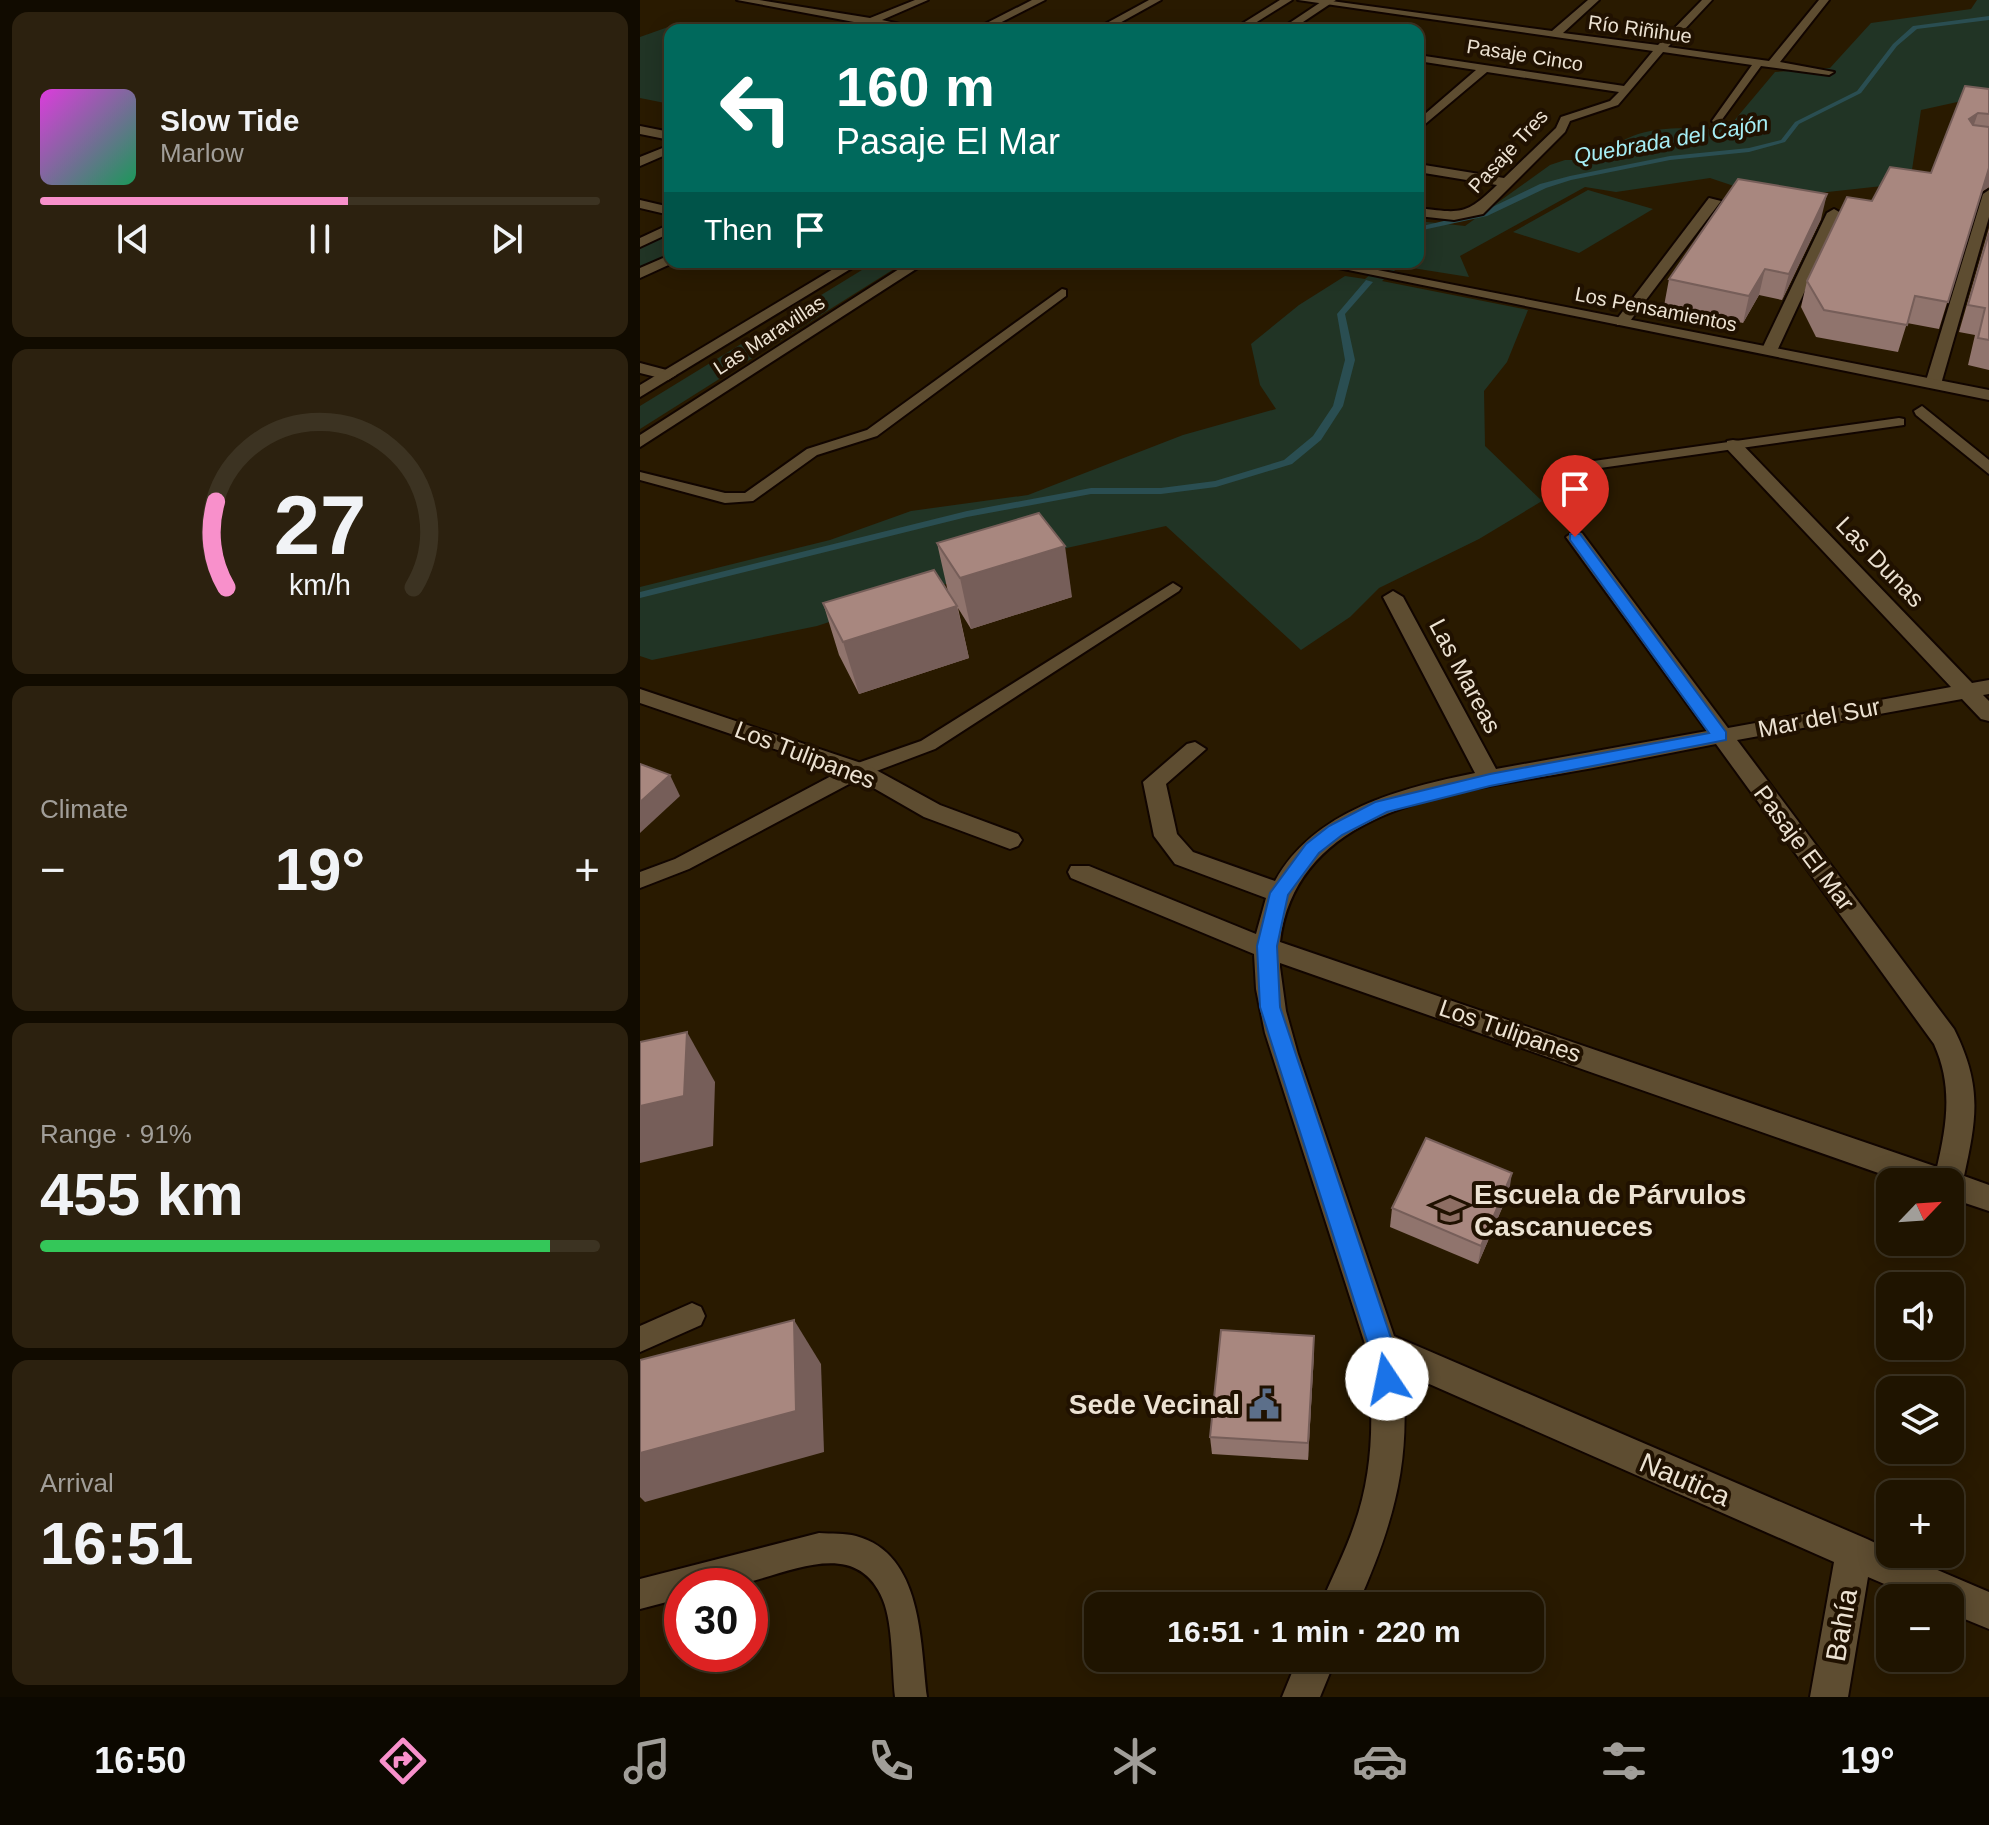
<!DOCTYPE html>
<meta charset="utf-8">
<style>
:root{--surface:#1f1400;--page:#2c210f;--text:#f1f3f6;--muted:#a19e99;--line:#3c3322;--accent:#f890cb}
body{margin:0;font-family:Helvetica,sans-serif;background:var(--page);color:var(--text);height:100vh;display:flex;flex-direction:column;font-size:30px;white-space:nowrap}
*{box-sizing:border-box;margin:0}
p{font-size:26px;color:var(--muted)}
.icon{flex:none;width:44px;height:44px;fill:none;stroke:currentColor;stroke-width:2;stroke-linecap:round;stroke-linejoin:round}
.map{position:relative;flex:1;overflow:hidden}
.drawer{display:flex;flex-direction:column;gap:12px;padding:12px;background:#110b00;width:640px}
.drawer>*{flex:none}
.banner{position:absolute;left:24px;top:24px;width:760px;height:244px;border-radius:16px;box-shadow:0 4px 20px #0003,0 0 0 2px var(--line);background:#00695c;color:#fff;overflow:hidden}
.needle{width:52px;rotate:65deg}
.fabs{position:absolute;left:1236px;top:1168px;display:grid;gap:16px}
.fabs a{display:grid;place-items:center;width:88px;height:88px;border-radius:16px;background:var(--surface);box-shadow:0 4px 20px #0003,0 0 0 2px var(--line);font-size:40px}
.speed{position:absolute;left:24px;top:1568px;display:flex;gap:16px;font-size:40px;font-weight:700;text-align:center}
.speed>*{display:grid;place-content:center;width:104px;height:104px;border-radius:50%;background:var(--surface);box-shadow:0 4px 20px #0003,0 0 0 2px var(--line);line-height:1}
.speed .limit{border:12px solid #d22;background:#fff;color:#111}
.pin{position:absolute;display:grid;place-items:center;width:68px;height:68px;color:#fff;margin:-82px -34px;border-radius:50% 50% 50% 0;rotate:-45deg;box-shadow:0 0 8px #0007}
.pin .icon{rotate:45deg}
.me{position:absolute;width:88px;margin:-44px;rotate:349deg;stroke-linejoin:round;filter:drop-shadow(0 0 6px #0008)}
.turn{display:flex;align-items:center;gap:28px;height:168px;padding:0 40px;font-size:36px}
.turn .icon{width:104px;height:104px;stroke-width:2.5}
.turn b{display:block;font-size:56px;line-height:68px}
.then{display:flex;align-items:center;height:76px;padding:0 40px;background:#0003;gap:16px;font-size:30px}
.big{font-size:60px;font-weight:600;line-height:1.1}
.drawer .tile{flex:1;display:flex;flex-direction:column;justify-content:center;gap:12px;min-width:0;padding:0 28px;border-radius:16px;background:var(--page)}
.drawer .dial{align-items:center;gap:0}
.dial svg{height:208px;overflow:visible;fill:none;stroke:var(--line);stroke-width:7;stroke-linecap:round;text-anchor:middle}
.dial text{fill:var(--text);stroke:none}
.song{display:flex;align-items:center;gap:24px}
.cover{width:96px;height:96px;border-radius:12px;background:linear-gradient(135deg,hsl(300 70% 55%),hsl(150 70% 35%))}
.played{height:8px;border-radius:4px;background:linear-gradient(90deg,var(--accent) 55%,var(--line) 55%)}
.keys{display:flex;justify-content:space-around;direction:ltr}
.heat{display:flex;justify-content:space-between;align-items:center;font-size:44px;direction:ltr}
.charge{height:12px;border-radius:6px;background:linear-gradient(90deg,#34c759 91%,var(--line) 0)}
.trip{position:absolute;left:444px;top:1592px;width:460px;height:80px;border-radius:16px;background:var(--surface);box-shadow:0 4px 20px #0003,0 0 0 2px var(--line);font-weight:600;line-height:80px;text-align:center}
.tab-bar{display:flex;height:128px;justify-content:space-around;align-items:center;background:#0c0800;color:var(--muted)}
.tab-bar .icon{width:56px;height:56px}
.tab-bar .current{color:var(--accent)}
.tab-bar b{font-size:36px;color:var(--text)}
main{display:flex;flex:1;min-height:0}
.map>svg:first-child{display:block}
.green{fill:#213425}
.lines{fill:none;stroke-linecap:round;stroke-linejoin:round}
.stream{fill:#2a4e52;fill-rule:evenodd}
.service-casing{stroke:#110500;stroke-width:4}
.minor-casing{stroke:#110500;stroke-width:4}
.tertiary-casing{stroke:#110500;stroke-width:4}
.service{fill:#5e4d31;fill-rule:evenodd}
.minor{fill:#5e4d31;fill-rule:evenodd}
.tertiary{fill:#5e4d31;fill-rule:evenodd}
.wall{fill:#90746d}
.shaded-wall{fill:#765e59}
.building{fill:#a8877f;stroke:#765e59;stroke-width:2}
.route{fill:#1a73e8;stroke:#114b97;stroke-width:2}
.labels{text-anchor:middle;stroke-width:8;stroke-linejoin:round;paint-order:stroke}
.far-street-label{font-size:20px;fill:#ece2d2;stroke:#201100}
.far-water-label{font-size:22px;font-style:italic;fill:#a6eef5;stroke:#201100}
.street-label{font-size:24px;fill:#ece2d2;stroke:#201100}
.near-poi-label{font-size:28px;font-weight:bold;fill:#ece2d2;stroke:#201100;text-anchor:start}
.near-street-label{font-size:28px;fill:#ece2d2;stroke:#201100}
</style>
<main>
<section class="drawer">
<div class="tile">
<div class="song"><i class="cover"></i><div><b>Slow Tide</b><p>Marlow</p></div></div>
<div class="played"></div>
<div class="keys"><svg class="icon" aria-label="previous" viewBox="0 0 24 24"><path d="M18 5L8 12l10 7zM5 5v14"/></svg><svg class="icon" aria-label="pause" viewBox="0 0 24 24"><path d="M8 5v14M16 5v14"/></svg><svg class="icon" aria-label="next" viewBox="0 0 24 24"><path d="M6 5l10 7-10 7zM19 5v14"/></svg></div>
</div>
<div class="tile dial"><svg viewBox="0 0 100 80">
<path d="M14 69A42 42 0 1 1 86 69"/>
<path d="M14 69A42 42 0 0 1 10 36" stroke="#f890cb"/>
<text x="50" y="56" font-size="32" font-weight="700">27</text>
<text x="50" y="72" font-size="11">km/h</text>
</svg></div>
<div class="tile"><p>Climate</p>
<div class="heat"><a>−</a><b class="big">19°</b><a>+</a></div>
</div>
<div class="tile"><p>Range · 91%</p><b class="big">455 km</b><div class="charge"></div></div>
<div class="tile"><p>Arrival</p><b class="big">16:51</b></div>
</section>
<div class="map">
<svg width="1349" height="1697" viewBox="0 0 1349 1697">
<rect width="100%" height="100%" fill="#291a00"/>
<!-- green -->
<g class="green">
<path d="M1337,0H1349V95L1281,110L1270,183L1160,195L1106,190L1070,178L976,192L945,187L820,256L829,277L760,266L742,281L888,310L867,362L844,391L845,446L902,501L839,539L739,588L710,617L661,650L526,526L395,555L177,626L12,660L0,656V587L190,540L271,511L388,495L543,435L636,409L620,385L611,344L659,305L705,276L725,279L744,263L739,262H778V221L825,226L910,165L925,160H956C999,119 1041,129 1097,130L1093,122L1135,72L1190,68L1231,23L1331,9Z"/>
<path d="M31,26L54,30H30V104L0,98V37Z"/>
<path d="M948,190L1013,209L939,253L873,232Z"/>
<path d="M30,230V256L0,272V245Z"/>
<path d="M235,262H265L0,429V406Z"/>
</g>
<g class="lines">
<!-- stream -->
<g class="stream">
<path d="M1349,16V20L1277,29L1257,46L1221,93L1159,124L1145,142L1109,152L1030,160L931,180L906,188L847,216L778,231V227L842,212L900,184L930,176L1030,156L1109,148L1141,140L1155,122L1217,91L1253,44L1273,26Z"/>
<path d="M726,280L733,282L705,314L715,360L703,406L681,440L652,464L576,487L521,494H451L327,517L0,598V592L327,511L451,488H521L575,481L644,460L673,436L693,406L705,360L697,314Z"/>
</g>
<!-- service casing -->
<g class="service-casing">
<g id="service">
<path d="M422,289L426,290V296L237,436L177,455L113,501L85,503L0,480V472L85,493H105L167,449L227,430Z"/>
<path d="M1259,418L1264,419V425L918,474L911,470L918,466Z"/>
<path d="M533,583L541,588L539,591L295,749L226,775L49,869L0,888V872L35,859L212,765L281,741Z"/>
<path d="M52,1303L61,1307L65,1316L61,1325L0,1352V1326Z"/>
<path d="M179,1533C191,1534 205,1533 216,1536C283,1554 280,1642 287,1697H255C252,1669 253,1624 243,1600C215,1532 142,1578 91,1586C75,1588 58,1586 42,1586V1598L0,1609V1579Z"/>
</g>
</g>
<!-- minor casing -->
<g class="minor-casing">
<g id="minor">
<path d="M97,0H119L230,18L275,0H288L242,20L287,30L230,25Z"/>
<path d="M392,0H405L346,30H333Z"/>
<path d="M509,0H521L467,30H454Z"/>
<path d="M658,0H684L912,31L948,0H959L923,33L1018,45L1062,0H1072L1028,47L1129,61L1179,0H1189L1140,62L1194,72L1189,75L1121,66L1078,125L1072,121L1112,65L1023,52L978,105L930,121L925,132L843,214L814,220L778,216V208C821,213 825,216 857,185L778,172V164L864,178L916,128L921,117L970,101L979,92L847,72L778,130V120L836,70L778,61V55L984,86L1013,51Z"/>
<path d="M0,126L30,132V140L0,134Z"/>
<path d="M30,145V153L0,166V157Z"/>
<path d="M1349,190V217L1301,384L1287,387L1285,384L1343,194Z"/>
<path d="M1069,198L1081,201L987,325H977V319Z"/>
<path d="M0,200L30,207V215L0,208Z"/>
<path d="M1194,209L1201,213L1137,351L1123,354L1121,351L1187,213Z"/>
<path d="M30,224V233L0,247V238Z"/>
<path d="M30,255V262H35L0,278V268Z"/>
<path d="M0,363L34,372L36,375L28,380L0,373Z"/>
<path d="M1282,406L1349,460V474L1276,415L1274,411Z"/>
<path d="M1093,440L1099,441L1332,683L1349,680V694L1343,695L1349,701V721L1341,719L1322,699L1097,740L1314,1029C1342,1085 1337,1117 1324,1176L1349,1185V1211L1310,1198V1182H1264L640,963V967L646,1011L658,1054L754,1336L1227,1539L1250,1550V1554H1260L1349,1592V1629L1310,1613V1598H1277L1228,1577L1208,1697H1170L1194,1562L762,1372C772,1462 753,1525 717,1606H680C691,1579 705,1553 714,1526C735,1468 734,1407 726,1347L625,1033L616,989L614,954L431,878L428,872L431,866H449L616,934L626,898L535,864L514,836L503,782L547,744L555,742L566,749L526,784L537,834L553,852L635,881C674,810 761,788 835,773L743,597L753,591L763,597L856,769L1067,731L926,537L935,531L942,533L1088,728L1311,687L1087,449V441ZM1076,744L1294,1044C1313,1086 1307,1124 1297,1167L640,942C656,808 813,792 919,774C972,765 1024,754 1076,744Z"/>
<path d="M0,689L227,765L300,805L378,834L382,840L378,846L370,849L284,817L211,775L0,703Z"/>
<path d="M658,1658H696L680,1697H642Z"/>
</g>
</g>
<!-- tertiary casing -->
<g class="tertiary-casing">
<g id="tertiary">
<path d="M640,0H652L604,30H592Z"/>
<path d="M684,0H696L651,30H639Z"/>
<path d="M205,262H222L0,397V385Z"/>
<path d="M270,262H287L0,447V435Z"/>
<path d="M669,262H697L1349,390V400Z"/>
</g>
</g>
<!-- service -->
<use href="#service" class="service"/>
<!-- minor -->
<use href="#minor" class="minor"/>
<!-- tertiary -->
<use href="#tertiary" class="tertiary"/>
</g>
<!-- wall -->
<g class="wall">
<path d="M1349,89V187L1341,192L1299,329L1267,323L1258,352L1176,337L1161,307L1167,281L1232,201L1291,173Z"/>
<path d="M1181,219L1142,300L1119,295L1103,323L1024,306L1029,279Z"/>
<path d="M1349,228V370L1328,365L1335,335L1319,332Z"/>
<path d="M297,543L432,597L331,629L318,608L329,658L219,694L199,655L183,603L308,592Z"/>
<path d="M869,1192L838,1264L750,1227L752,1208Z"/>
<path d="M674,1353L668,1460L572,1454L570,1437Z"/>
</g>
<!-- shaded-wall -->
<g class="shaded-wall">
<path d="M1338,113L1330,136L1329,119Z"/>
<path d="M1349,168V187L1340,193Z"/>
<path d="M1187,194L1181,219L1142,300L1149,274Z"/>
<path d="M1125,269L1119,295L1103,323L1109,296Z"/>
<path d="M425,546L432,597L331,629L320,578Z"/>
<path d="M317,606L329,658L219,694L203,642Z"/>
<path d="M30,775L40,796L0,833V802Z"/>
<path d="M47,1032L75,1082L73,1146L0,1163V1106Z"/>
<path d="M872,1173L869,1192L838,1264L841,1246Z"/>
<path d="M154,1320L181,1364L184,1452L5,1502L0,1497V1453Z"/>
<path d="M674,1336V1353L668,1460V1443Z"/>
</g>
<!-- building -->
<g class="building">
<path d="M1325,86L1349,89V114L1338,113L1329,119L1333,125L1349,127V168L1308,302L1275,296L1267,325L1184,310L1167,281L1207,197L1232,201L1250,167L1291,173Z"/>
<path d="M1098,179L1187,194L1149,274L1125,269L1109,296L1029,279Z"/>
<path d="M1349,233V340L1338,338L1345,308L1328,305Z"/>
<path d="M399,513L425,546L320,578L297,543Z"/>
<path d="M294,570L317,606L203,642L183,603Z"/>
<path d="M0,764L30,775L0,802Z"/>
<path d="M47,1032L44,1096L0,1106V1042Z"/>
<path d="M786,1138L872,1173L841,1246L752,1208Z"/>
<path d="M154,1320L156,1411L0,1453V1360Z"/>
<path d="M581,1330L674,1336L668,1443L570,1437Z"/>
</g>
<!-- route -->
<path class="route" d="M930,534H940L1086,732V740L850,786L747,812L702,835L679,853L648,895L637,946L640,1007L754,1347L760,1379L756,1388L747,1392L738,1388L729,1347L620,1007L617,946L630,893L666,844L689,826L735,802L850,774L1069,733L930,540Z"/>
<!-- icons -->
<defs>
<g id="school-bare" transform="scale(2.4)"><path d="M0-5L7-2L0 1L-7-2ZM-4 1L0 2.5L4 1V4Q0 6-4 4Z" fill="#8d6e63" stroke="#201100" stroke-width="2.5" paint-order="stroke"/></g>
<g id="civic-bare" transform="scale(2.4)"><path d="M-.6-6.5H3V-4.5H.6V-3L4-1V1h2V6H-6V1h2V-1L-.6-3ZM-1.2 2.5V6h2.4V2.5Z" fill="#5c6f8a" stroke="#201100" stroke-width="2.5" paint-order="stroke"/></g>
</defs>
<g fill-rule="evenodd">
<use href="#school-bare" x="810" y="1210"/>
<use href="#civic-bare" x="624" y="1404"/>
</g>
<g class="labels">
<!-- far-street labels -->
<g class="far-street-label">
<text transform="translate(1000 29) rotate(8)" y="7">Río Riñihue</text>
<text transform="translate(885 55) rotate(9)" y="7">Pasaje Cinco</text>
<text transform="translate(868 151) rotate(-47)" y="7">Pasaje Tres</text>
<text transform="translate(1016 309) rotate(11)" y="7">Los Pensamientos</text>
<text transform="translate(129 335) rotate(-33)" y="7">Las Maravillas</text>
</g>
<!-- far-water labels -->
<g class="far-water-label">
<text transform="translate(1031 139) rotate(-10)" y="8">Quebrada del Cajón</text>
</g>
<!-- street labels -->
<g class="street-label">
<text transform="translate(1240 562) rotate(46)" y="8">Las Dunas</text>
<text transform="translate(825 676) rotate(62)" y="8">Las Mareas</text>
<text transform="translate(1179 718) rotate(-11)" y="8">Mar del Sur</text>
<text transform="translate(165 755) rotate(21)" y="8">Los Tulipanes</text>
<text transform="translate(1164 848) rotate(53)" y="8">Pasaje El Mar</text>
<text transform="translate(870 1031) rotate(19)" y="8">Los Tulipanes</text>
</g>
<!-- near-poi labels -->
<g class="near-poi-label">
<text x="834" y="1204">Escuela de Párvulos<tspan x="834" dy="32">Cascanueces</tspan></text>
<text x="600" y="1414" text-anchor="end">Sede Vecinal</text>
</g>
<!-- near-street labels -->
<g class="near-street-label">
<text transform="translate(1045 1479) rotate(23)" y="10">Nautica</text>
<text transform="translate(1201 1625) rotate(-80)" y="10">Bahía</text>
</g>
</g>
</svg>
<div class="fabs">
<a><svg class="needle" viewBox="-14 -14 28 28"><path d="M0-13l5 13h-10z" fill="#e53935"/><path d="M0 13l5-13h-10z" fill="#a19e99"/></svg></a>
<a><svg class="icon" aria-label="sound" viewBox="0 0 24 24"><path d="M4 9h4l5-4v14l-5-4H4zM17 9q2 3 0 6"/></svg></a>
<a><svg class="icon" aria-label="layers" viewBox="0 0 24 24"><path d="M12 4l9 5-9 5-9-5zM3 14l9 5 9-5"/></svg></a>
<a>+</a>
<a>−</a>
</div>
<div class="speed"><div class="limit">30</div></div>
<div class="pin" style="left:935px;top:537px;background:#d93025"><svg class="icon" aria-label="arrive" viewBox="0 0 24 24"><path d="M6 21V4h12l-3 4 3 4H6"/></svg></div>
<svg class="me" style="left:747px;top:1379px" viewBox="-20 -20 40 40"><circle r="19" fill="#fff"/><path d="M0-13L10 11 0 6-10 11z" fill="#1a73e8"/></svg>
<div class="trip">16:51 · 1 min · 220 m</div>
<div class="banner">
<div class="turn"><svg class="icon" aria-label="left" viewBox="0 0 24 24"><path d="M17 20v-9H6M10 6l-5 5 5 5"/></svg><div><b>160 m</b>Pasaje El Mar</div></div>
<div class="then">Then<svg class="icon" aria-label="arrive" viewBox="0 0 24 24"><path d="M6 21V4h12l-3 4 3 4H6"/></svg></div>
</div>
</div>
</main>
<nav class="tab-bar">
<b>16:50</b>
<svg class="icon current" aria-label="directions" viewBox="0 0 24 24"><path d="M12 3l9 9-9 9-9-9zM9 14v-3h6M13 9l2 2-2 2"/></svg>
<svg class="icon" aria-label="music" viewBox="0 0 24 24"><path d="M9 18V5l10-2v13"/><circle cx="6" cy="18" r="3"/><circle cx="16" cy="16" r="3"/></svg>
<svg class="icon" aria-label="phone" viewBox="0 0 24 24"><path d="M5 4h4l2 5-3 2q2 4 5 5l2-3 5 2v4C11 20 4 13 5 4z"/></svg>
<svg class="icon" aria-label="climate" viewBox="0 0 24 24"><path d="M12 3v18M4 7l16 10M4 17L20 7"/></svg>
<svg class="icon" aria-label="car" viewBox="0 0 24 24"><path d="M5 17H2v-5l4-1 3-4h7l3 4 3 1v5h-3M9 17h6M6 11h13"/><circle cx="7" cy="17" r="2"/><circle cx="17" cy="17" r="2"/></svg>
<svg class="icon" aria-label="filters" viewBox="0 0 24 24"><path d="M4 7h16M4 17h16"/><circle cx="9" cy="7" r="2"/><circle cx="15" cy="17" r="2"/></svg>
<b>19°</b>
</nav>
